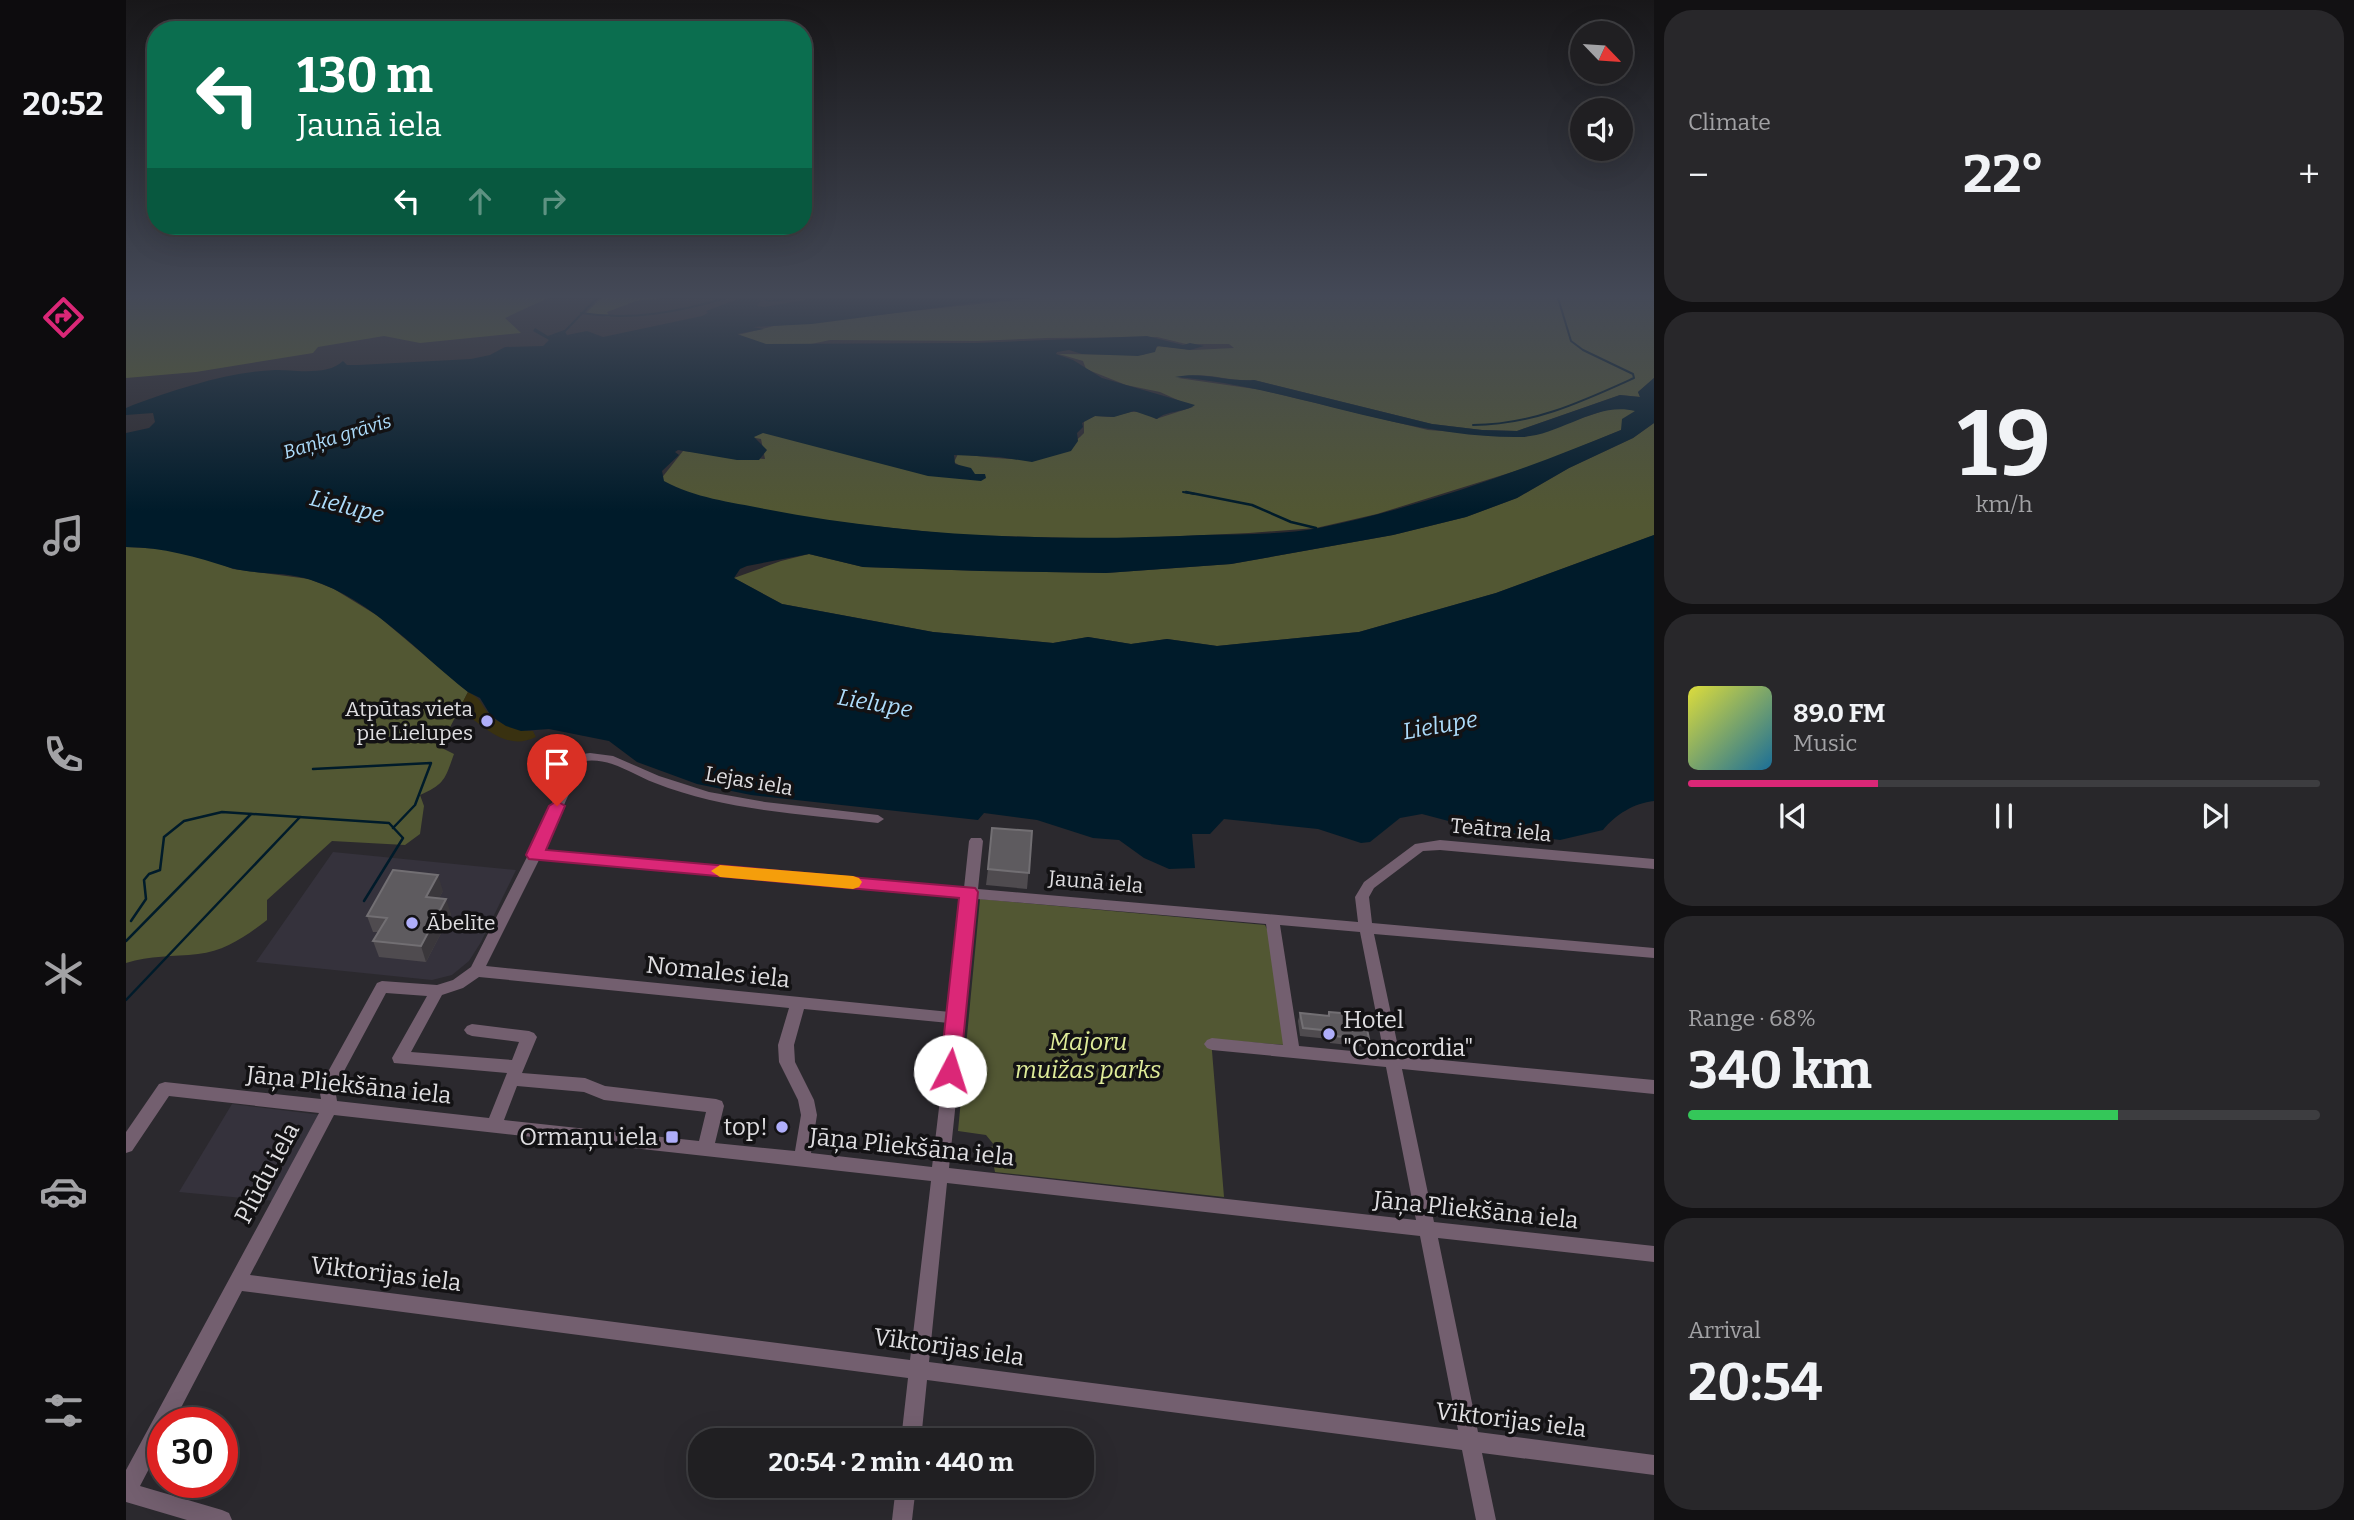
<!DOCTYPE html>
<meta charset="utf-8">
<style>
:root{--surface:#201f22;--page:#28272a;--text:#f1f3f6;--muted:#a2a2a5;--line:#3d3d40;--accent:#db2777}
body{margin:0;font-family:Bitter,serif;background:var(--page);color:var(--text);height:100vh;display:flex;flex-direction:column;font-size:26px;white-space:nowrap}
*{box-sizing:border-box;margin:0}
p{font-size:23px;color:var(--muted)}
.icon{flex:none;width:38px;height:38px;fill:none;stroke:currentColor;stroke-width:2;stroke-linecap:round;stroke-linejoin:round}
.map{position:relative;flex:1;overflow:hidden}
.side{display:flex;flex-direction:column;gap:10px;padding:10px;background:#121113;width:700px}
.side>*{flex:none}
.guide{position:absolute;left:21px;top:21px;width:665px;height:214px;border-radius:28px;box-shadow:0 7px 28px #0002,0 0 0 2px var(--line);background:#0b6e4f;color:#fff;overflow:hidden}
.needle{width:46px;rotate:115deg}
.fabs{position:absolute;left:1444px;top:21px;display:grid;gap:14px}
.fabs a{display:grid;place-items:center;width:63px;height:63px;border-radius:50%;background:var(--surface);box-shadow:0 7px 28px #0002,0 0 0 2px var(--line);font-size:35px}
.speed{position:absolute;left:21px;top:1407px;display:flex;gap:14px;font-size:35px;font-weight:700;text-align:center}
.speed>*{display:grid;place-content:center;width:91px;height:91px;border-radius:50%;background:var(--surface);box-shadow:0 7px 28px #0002,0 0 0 2px var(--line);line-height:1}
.speed .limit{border:10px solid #d22;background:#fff;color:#111}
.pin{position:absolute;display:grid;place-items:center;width:60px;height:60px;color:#fff;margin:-72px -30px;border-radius:50% 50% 50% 0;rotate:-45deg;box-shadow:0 0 7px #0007}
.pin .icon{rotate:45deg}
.me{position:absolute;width:77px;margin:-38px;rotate:5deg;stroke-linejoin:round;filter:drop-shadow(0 0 5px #0008)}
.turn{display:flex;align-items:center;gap:24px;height:147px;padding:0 35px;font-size:32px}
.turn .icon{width:91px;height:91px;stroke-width:2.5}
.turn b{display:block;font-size:49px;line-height:60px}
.lanes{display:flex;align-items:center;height:66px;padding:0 35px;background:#0003;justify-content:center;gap:35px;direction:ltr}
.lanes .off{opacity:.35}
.big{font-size:52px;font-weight:700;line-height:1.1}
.side .card{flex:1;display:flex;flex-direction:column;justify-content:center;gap:10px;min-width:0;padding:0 24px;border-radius:28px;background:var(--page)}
.side .dial{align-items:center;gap:0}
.dial b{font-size:91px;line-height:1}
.song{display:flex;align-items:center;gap:21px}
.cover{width:84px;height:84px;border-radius:10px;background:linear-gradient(135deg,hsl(60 70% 55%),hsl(200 70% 35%))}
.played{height:7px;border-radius:4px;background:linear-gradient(90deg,var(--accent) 30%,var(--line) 30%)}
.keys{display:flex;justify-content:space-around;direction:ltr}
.heat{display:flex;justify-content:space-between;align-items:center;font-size:38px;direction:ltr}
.charge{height:10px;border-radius:5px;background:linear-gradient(90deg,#34c759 68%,var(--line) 0)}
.trip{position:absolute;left:562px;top:1428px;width:406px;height:70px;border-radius:28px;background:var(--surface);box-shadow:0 7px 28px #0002,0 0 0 2px var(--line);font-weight:700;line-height:70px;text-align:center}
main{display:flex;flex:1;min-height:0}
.dock{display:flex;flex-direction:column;width:126px;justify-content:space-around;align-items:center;background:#0d0c0e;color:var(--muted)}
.dock .icon{width:49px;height:49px}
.dock .on{color:var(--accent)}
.dock b{font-size:32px;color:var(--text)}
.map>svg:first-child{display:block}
.built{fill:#35323c}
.green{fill:#525733}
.forest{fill:#575e28}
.sand{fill:#393110}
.water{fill:#001b2a}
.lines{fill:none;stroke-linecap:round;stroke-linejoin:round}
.stream-far1{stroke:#001b2a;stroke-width:2}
.stream{stroke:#001b2a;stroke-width:2.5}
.minor{fill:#735f6f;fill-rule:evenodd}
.wall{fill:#4f4b4f}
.shaded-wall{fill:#3a373b}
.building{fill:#5e5b5f;stroke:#726f73;stroke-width:2}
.route{fill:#db2777;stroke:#8e194d;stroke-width:2}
.slow{fill:#f59e0b}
.poi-dot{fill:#afaefa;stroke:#131214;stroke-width:2.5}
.labels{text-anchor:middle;stroke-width:7;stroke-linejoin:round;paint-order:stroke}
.far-water-label{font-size:19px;font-style:italic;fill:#addcfb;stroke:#131214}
.poi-label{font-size:21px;fill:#dfdee1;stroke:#131214;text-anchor:end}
.street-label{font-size:21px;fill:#dfdee1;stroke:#131214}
.water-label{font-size:23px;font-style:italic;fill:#addcfb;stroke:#131214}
.near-street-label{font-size:24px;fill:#dfdee1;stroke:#131214}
.near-poi-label{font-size:24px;fill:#dfdee1;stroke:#131214;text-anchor:end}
.near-park-label{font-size:24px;font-style:italic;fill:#dfec99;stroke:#131214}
</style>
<main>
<nav class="dock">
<b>20:52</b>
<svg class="icon on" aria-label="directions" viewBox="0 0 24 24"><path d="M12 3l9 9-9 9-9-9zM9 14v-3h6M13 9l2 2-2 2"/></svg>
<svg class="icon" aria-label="music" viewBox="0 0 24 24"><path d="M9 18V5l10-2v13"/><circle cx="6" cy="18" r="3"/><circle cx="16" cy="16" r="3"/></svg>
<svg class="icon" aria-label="phone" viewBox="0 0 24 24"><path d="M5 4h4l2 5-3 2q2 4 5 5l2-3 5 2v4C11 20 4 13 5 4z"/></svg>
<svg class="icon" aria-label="climate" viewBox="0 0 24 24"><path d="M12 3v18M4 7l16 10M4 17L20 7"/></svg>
<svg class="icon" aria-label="car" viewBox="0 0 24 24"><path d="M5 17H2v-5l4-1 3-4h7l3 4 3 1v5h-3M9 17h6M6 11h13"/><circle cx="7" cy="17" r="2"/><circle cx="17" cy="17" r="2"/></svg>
<svg class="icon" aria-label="filters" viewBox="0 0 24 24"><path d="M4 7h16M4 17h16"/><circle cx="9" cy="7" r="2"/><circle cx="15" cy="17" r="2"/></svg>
</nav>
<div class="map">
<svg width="1528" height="1520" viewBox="0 0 1528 1520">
<rect width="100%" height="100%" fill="#2b292e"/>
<!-- built -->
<g class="built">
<path d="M207,852L390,870L355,942L343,961L326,975L306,980L130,962Z"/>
<path d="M106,1104L196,1115L149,1201L53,1192Z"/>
</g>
<!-- green -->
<g class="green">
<path d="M908,298H1528V378L1512,392L1514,397L1494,395L1391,431L1356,430L1306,424L1128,380C1101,382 1077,370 1052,378L1136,390L1302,430L1399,437L1489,407L1510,410L1495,430L1412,464L1251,514L1190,528L1123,533L989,539L833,535L682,519L595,503L531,484L557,451L639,459L635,439L566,426L607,423L791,471L852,480L848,475L828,462L832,454C878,458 923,470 958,433V421L969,416L985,417L1005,412H1017L1030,419L1067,407L1034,392L1000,385L960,369L957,361L933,354L1017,355L1033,346L1067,350L1108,348L1103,344H1060L1031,337L921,338L851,341L704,340L676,346L637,345L612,335L648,326Z"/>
<path d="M1528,423V535L1370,593L1233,632L1091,646L1041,639L1005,644L962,637L927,643L807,632L656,604L608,578L655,561L683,554L737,567L856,571L980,573L1105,564L1267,535L1340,517L1391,498L1443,468L1507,438Z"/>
<path d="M0,547L37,549L82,559L107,569L183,579L208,589L252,616L342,692L314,747L328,754C319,779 319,784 294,795L298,806L294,834L279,845L206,841L141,900V920C120,936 99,951 72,954C47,957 24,955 0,963Z"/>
<path d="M854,899L1139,925L1143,933L1159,1045L1085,1039L1098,1197L869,1172L864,1147L869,1146L860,1135L832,1131Z"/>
</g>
<!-- forest -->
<g class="forest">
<path d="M0,298H422L379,318L395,333L294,343L258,336L192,347L187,353L70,372L0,378Z"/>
<path d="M475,298H535L510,301L481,312L484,317L460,313Z"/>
</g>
<!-- sand -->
<path class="sand" d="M342,692C358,700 354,705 365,716C374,725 394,731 407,731L410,737C379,752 357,725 333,709Z"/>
<!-- water -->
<path class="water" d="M615,298H631L635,301L631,306L638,307L690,298H885L686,324L627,327L638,329L611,334L640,344L849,343L1021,336L1057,345L1064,343L1078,346L1064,350L1031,346L1029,352L1012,356L956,354L943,350L931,352L930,354L947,360L976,378L1069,405C1058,413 1041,410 1031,419L1008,411L988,417L969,416L956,423L957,427L951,433L952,441L945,451L906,462L873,457L828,455L829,464L845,468L849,474H859L860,478L855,481L802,476L637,433L628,437L641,450L633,460H611L552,450L549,452L553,455L536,471L538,481C569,498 605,502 639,509C783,537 930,542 1077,535C1114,534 1156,535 1193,528C1296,507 1397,470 1495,430L1496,419L1509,411C1469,401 1433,437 1393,437C1275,438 1165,386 1049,377C1076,371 1100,382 1128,380L1306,424L1356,430L1391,431L1494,395L1514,397L1512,392L1528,378V423L1507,438L1443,468L1391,498L1340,517L1267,535L1105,564L980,573L856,571L737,567L683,554L621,566L614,569L608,578L656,604L807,632L927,643L962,637L1005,644L1041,639L1091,646L1233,632L1370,593L1528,535V801C1508,803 1489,815 1477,830L1434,840L1345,827L1296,814L1274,818L1244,842L1235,843L1192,829L1098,819L1084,834H1066L1069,868L1043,869L1018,858L993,840L967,838L911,820L858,813L852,820L625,795L571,784L511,762L483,741L423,729L395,731L380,726L365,716L354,698L342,692C293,654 246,599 185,580C160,571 131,575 105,568C70,557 37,547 0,547V433L23,428L29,422L27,413L0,415V408L7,405C51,389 102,372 149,370C168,370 202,376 217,361L221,365H232L345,359L364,355L379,347L417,346L423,340L407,331L409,328L422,336L438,330L441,335L461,331L477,337L576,316L582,313L580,311Z"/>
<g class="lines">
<!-- stream-far1 -->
<g class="stream-far1">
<path d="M637,298L643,301L674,298"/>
<path d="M455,313C505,321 552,312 600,298"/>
<path d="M437,333L471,298"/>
<path d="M1347,425C1406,425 1455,402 1508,378L1507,374L1457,350L1445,341L1432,298"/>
<path d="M1057,492L1069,494"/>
</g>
<!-- stream -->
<g class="stream">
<path d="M1060,492L1126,505L1165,522L1190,528"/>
<path d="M187,769L305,763L289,805L267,828"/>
<path d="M5,921L20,899L18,880L23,874L34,870L38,837L58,821L96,812L263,823L277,838L238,901"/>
<path d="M0,941L125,814"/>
<path d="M0,1000L174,817"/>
</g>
<!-- minor -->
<g class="minor">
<path d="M0,298H6L0,300Z"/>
<path d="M464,753L487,756L533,776L583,792L639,802L752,815L758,819L752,823C677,814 600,811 529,783C505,774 484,757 458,761L417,851L838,888L843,841L845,838H855L857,841L852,889L1232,922L1229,897L1238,882L1289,844L1314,840L1528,859V869L1314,850L1297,851L1248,888L1243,897L1246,923L1528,948V958L1248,934L1274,1056L1528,1080V1094L1276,1069L1308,1222L1528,1246V1262L1312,1238L1352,1432L1528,1455V1475L1356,1453L1370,1520H1350L1336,1450L801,1380L795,1440H775L782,1378L116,1291L47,1423H37V1442L14,1486L96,1510L103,1513L106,1520H61L0,1502V1470L193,1113L43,1096L6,1151L0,1153V1132L33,1084L39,1082L195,1099L193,1088L251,983L256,981L311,985L327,980L345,967L402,855L447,758L449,755ZM413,860L837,897L824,1012L360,966ZM851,899L1140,924L1157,1045L1086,1038L1081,1040L1078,1044L1081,1048L1086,1050L1260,1067L1290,1220L823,1168ZM1154,925L1234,932L1258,1054L1173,1046ZM353,977L663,1008L652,1045L653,1062L672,1100L675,1115L669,1151L589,1143L598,1106L596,1101L590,1099L479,1086L459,1078L396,1073L411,1037L408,1033L403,1031L346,1024L341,1026L338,1030L341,1034L346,1036L393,1042L386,1060L285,1052L316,995L337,988ZM260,993L301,996L266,1058L268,1063L381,1073L363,1118L211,1101L209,1088ZM678,1009L823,1023L806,1167L685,1153L691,1115L688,1100L669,1062L668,1045ZM391,1086L458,1092L478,1100L580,1112L573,1141L378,1120ZM208,1115L805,1181L784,1360L124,1275ZM821,1183L1294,1236L1332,1430L803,1362Z"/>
<path d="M770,1486H790L786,1520H766Z"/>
</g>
</g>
<!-- wall -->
<g class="wall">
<path d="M906,831L901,889L860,885L862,869Z"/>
<path d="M317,891L313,898L325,914L300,962L253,957L247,941L252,932H247L241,916Z"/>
<path d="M1203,1012L1229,1023L1243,1039L1240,1047L1204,1043L1203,1039L1174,1036L1172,1021L1174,1013L1201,1016Z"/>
</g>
<!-- shaded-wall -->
<g class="shaded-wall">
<path d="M312,875L317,891L305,913L300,897Z"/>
<path d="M320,899L325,914L300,962L295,946Z"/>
</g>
<!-- building -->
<g class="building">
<path d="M866,828L906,831L903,873L862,869Z"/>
<path d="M267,870L312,875L300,897L320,899L295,946L247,941L261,918L241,916Z"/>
<path d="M1203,1012L1227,1014L1229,1023L1240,1024L1243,1039L1207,1036L1206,1031L1177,1028L1174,1013L1203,1016Z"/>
</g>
<!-- sky -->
<linearGradient id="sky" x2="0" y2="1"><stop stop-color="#181719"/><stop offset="0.58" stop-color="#444957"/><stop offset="1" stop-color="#444957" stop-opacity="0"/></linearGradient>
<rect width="1528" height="511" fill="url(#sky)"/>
<!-- route -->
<path class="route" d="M431,801L439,806L420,850L849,888L852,892L834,1071L831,1077L824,1079L817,1077L814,1071L833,898L403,859L400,855L423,806Z"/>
<!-- slow -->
<path class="slow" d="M594,865L727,876L733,878L736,882L733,887L727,889L594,877L585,871Z"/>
<!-- markers -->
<g class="poi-dot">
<circle cx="361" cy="721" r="7"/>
<circle cx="286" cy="923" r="7"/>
<circle cx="1203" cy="1034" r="7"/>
<circle cx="656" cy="1127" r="7"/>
<rect x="539" y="1130" width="14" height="14" rx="3.5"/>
</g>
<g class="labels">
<!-- far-water labels -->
<g class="far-water-label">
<text transform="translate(211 436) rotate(-17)" y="7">Baņķa grāvis</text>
</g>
<!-- poi labels -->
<g class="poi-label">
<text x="347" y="716">Atpūtas vieta<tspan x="347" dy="24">pie Lielupes</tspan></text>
<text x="300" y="930" text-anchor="start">Ābelīte</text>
</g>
<!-- street labels -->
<g class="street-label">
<text transform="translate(623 781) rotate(10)" y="7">Lejas iela</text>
<text transform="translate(1375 830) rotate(5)" y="7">Teātra iela</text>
<text transform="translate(970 882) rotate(5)" y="7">Jaunā iela</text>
</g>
<!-- water labels -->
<g class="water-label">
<text transform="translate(221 506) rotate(14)" y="8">Lielupe</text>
<text transform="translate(749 703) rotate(10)" y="8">Lielupe</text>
<text transform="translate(1314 725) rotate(-10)" y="8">Lielupe</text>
</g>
<!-- near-street labels -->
<g class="near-street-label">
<text transform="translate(592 972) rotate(6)" y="8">Nomales iela</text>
<text transform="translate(223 1085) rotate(6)" y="8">Jāņa Pliekšāna iela</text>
<text transform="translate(786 1147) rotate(6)" y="8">Jāņa Pliekšāna iela</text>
<text transform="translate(141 1173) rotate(-62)" y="8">Plūdu iela</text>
<text transform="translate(1350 1210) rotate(6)" y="8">Jāņa Pliekšāna iela</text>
<text transform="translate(260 1274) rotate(7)" y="8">Viktorijas iela</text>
<text transform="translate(823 1347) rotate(8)" y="8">Viktorijas iela</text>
<text transform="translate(1385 1420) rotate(7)" y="8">Viktorijas iela</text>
</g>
<!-- near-poi labels -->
<g class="near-poi-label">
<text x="1217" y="1028" text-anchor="start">Hotel<tspan x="1217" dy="28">"Concordia"</tspan></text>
<text x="642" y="1135">top!</text>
<text x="532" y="1145">Ormaņu iela</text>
</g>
<!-- near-park labels -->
<g class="near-park-label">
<text x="962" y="1050">Majoru<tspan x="962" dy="28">muižas parks</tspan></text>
</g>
</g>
</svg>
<div class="fabs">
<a><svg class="needle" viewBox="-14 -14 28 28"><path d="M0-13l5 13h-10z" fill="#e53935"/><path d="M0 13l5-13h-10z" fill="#a2a2a5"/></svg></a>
<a><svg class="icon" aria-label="sound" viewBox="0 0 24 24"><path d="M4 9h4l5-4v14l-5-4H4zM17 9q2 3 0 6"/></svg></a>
</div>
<div class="speed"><div class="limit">30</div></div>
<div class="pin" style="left:431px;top:806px;background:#d93025"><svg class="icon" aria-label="arrive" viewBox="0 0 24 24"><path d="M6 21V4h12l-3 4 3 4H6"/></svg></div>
<svg class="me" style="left:824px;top:1071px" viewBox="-20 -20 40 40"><circle r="19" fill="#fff"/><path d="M0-13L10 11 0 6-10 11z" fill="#db2777"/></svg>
<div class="trip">20:54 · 2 min · 440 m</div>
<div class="guide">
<div class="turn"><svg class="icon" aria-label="left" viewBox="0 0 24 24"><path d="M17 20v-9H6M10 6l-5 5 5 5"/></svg><div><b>130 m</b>Jaunā iela</div></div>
<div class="lanes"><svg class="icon" aria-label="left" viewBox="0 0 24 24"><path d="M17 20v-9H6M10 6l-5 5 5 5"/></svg><svg class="icon off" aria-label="ahead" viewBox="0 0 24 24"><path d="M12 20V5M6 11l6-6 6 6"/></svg><svg class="icon off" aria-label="right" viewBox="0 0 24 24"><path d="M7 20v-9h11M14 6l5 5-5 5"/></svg></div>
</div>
</div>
<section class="side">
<div class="card"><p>Climate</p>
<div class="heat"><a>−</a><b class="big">22°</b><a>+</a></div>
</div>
<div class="card dial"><b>19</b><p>km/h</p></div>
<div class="card">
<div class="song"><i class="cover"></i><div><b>89.0 FM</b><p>Music</p></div></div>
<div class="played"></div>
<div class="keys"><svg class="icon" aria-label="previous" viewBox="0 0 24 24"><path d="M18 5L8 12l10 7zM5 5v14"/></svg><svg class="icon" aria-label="pause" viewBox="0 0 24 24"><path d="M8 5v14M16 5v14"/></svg><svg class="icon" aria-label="next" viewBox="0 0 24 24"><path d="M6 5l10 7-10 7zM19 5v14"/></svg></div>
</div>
<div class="card"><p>Range · 68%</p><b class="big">340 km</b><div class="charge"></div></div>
<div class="card"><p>Arrival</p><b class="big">20:54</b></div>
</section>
</main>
